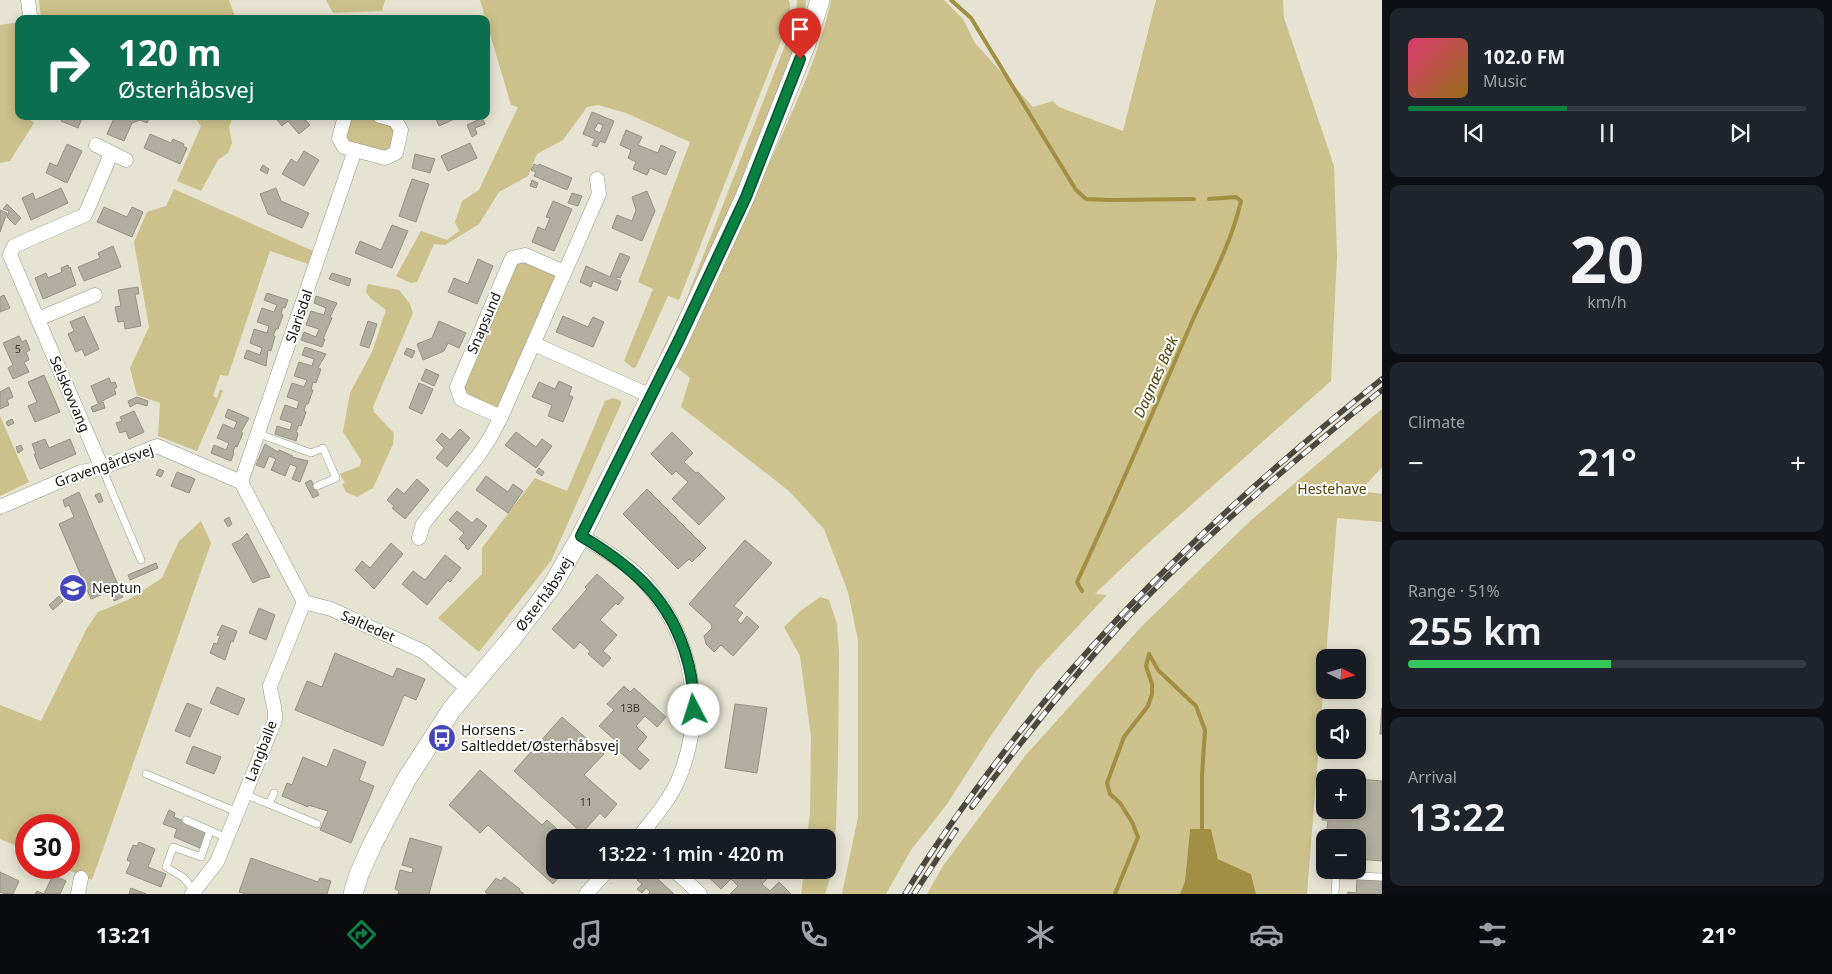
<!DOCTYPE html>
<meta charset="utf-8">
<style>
:root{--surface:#171b24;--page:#20242c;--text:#f1f3f6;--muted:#9ea1a6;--line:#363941;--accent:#0b8043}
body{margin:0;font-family:"Noto Sans",sans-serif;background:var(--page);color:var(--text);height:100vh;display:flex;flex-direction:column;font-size:19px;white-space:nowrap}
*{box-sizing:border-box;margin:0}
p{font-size:16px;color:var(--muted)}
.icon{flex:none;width:28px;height:28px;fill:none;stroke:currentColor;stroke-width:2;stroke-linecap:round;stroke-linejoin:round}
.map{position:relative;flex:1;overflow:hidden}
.sheet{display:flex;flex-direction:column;gap:8px;padding:8px;background:#0d0f14;width:450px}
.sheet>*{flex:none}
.banner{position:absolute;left:15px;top:15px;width:475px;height:105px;border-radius:10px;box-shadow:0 2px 12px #0003;background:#0b6e4f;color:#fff;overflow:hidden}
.needle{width:32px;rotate:95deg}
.tools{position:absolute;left:1316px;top:649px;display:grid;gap:10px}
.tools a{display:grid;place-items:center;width:50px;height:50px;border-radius:10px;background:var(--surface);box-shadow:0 2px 12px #0003;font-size:25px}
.speed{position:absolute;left:15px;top:814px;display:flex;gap:10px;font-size:25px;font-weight:700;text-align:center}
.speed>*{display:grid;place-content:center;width:65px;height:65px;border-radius:50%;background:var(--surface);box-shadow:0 2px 12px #0003;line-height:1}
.speed .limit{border:8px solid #d22;background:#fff;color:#111}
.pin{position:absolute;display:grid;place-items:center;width:42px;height:42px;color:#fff;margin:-51px -21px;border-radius:50% 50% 50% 0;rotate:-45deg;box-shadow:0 0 5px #0007}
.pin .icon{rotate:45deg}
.me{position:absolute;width:55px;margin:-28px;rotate:355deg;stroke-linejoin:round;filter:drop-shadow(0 0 4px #0008)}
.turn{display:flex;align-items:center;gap:18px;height:105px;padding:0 20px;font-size:22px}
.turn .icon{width:65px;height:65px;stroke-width:2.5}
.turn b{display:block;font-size:35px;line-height:42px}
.big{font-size:38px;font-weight:600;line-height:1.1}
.sheet .widget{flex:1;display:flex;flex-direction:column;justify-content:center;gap:8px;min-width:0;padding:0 18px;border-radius:10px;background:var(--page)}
.sheet .dial{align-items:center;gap:0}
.dial b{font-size:65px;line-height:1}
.song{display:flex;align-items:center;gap:15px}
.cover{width:60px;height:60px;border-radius:8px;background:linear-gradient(135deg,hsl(340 70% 55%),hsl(40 70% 35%))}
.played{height:5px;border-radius:2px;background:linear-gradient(90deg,var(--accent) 40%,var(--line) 40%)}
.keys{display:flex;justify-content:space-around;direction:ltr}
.heat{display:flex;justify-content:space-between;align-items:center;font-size:28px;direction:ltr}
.charge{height:8px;border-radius:4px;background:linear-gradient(90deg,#34c759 51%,var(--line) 0)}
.trip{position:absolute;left:546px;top:829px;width:290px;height:50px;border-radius:10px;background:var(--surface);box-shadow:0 2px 12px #0003;font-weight:600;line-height:50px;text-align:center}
.menu{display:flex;height:80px;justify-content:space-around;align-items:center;background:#090b0e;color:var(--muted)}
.menu .icon{width:35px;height:35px}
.menu .selected{color:var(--accent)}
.menu b{font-size:22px;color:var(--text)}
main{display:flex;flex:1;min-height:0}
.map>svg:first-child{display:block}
.green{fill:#ccc08b}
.water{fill:#a18f43}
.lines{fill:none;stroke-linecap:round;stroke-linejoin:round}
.stream{stroke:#a18f43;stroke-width:4}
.building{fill:#b2ae9f;stroke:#959283;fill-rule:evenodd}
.lane-casing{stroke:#979485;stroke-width:8}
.street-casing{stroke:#979485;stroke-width:15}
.secondary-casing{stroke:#979485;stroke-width:20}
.lane{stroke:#fff;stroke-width:7}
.street{stroke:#fff;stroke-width:14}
.secondary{stroke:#fff;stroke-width:19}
.rail-casing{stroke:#4b4840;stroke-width:5.5}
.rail{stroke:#fff;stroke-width:4;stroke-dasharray:11;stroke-linecap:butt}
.route-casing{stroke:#07532c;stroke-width:12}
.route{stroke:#0b8043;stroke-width:9}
.labels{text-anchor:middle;stroke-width:4;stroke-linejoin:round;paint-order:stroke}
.number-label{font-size:11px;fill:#3b3831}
.street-label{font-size:14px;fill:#13110c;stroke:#fff}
.park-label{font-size:14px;fill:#504304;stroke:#fff}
.poi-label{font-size:14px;fill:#13110c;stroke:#fff;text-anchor:start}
.water-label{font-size:15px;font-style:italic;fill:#534607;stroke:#fff}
</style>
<main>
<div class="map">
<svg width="1382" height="894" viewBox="0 0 1382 894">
<rect width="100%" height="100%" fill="#e6e3d3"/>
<!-- green -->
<g class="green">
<path d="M39,0H229L236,19H41Z"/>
<path d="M326,0H385L382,11L333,13Z"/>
<path d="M480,0H788L790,3V18L679,300L668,296L636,367L633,368L624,361L653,289L638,282L690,142L626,113L598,105L587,107L563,140L537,154L528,176L499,192L479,224L445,245L434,244L417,282L411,283L396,276L421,231L447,240L459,231L455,222L462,201L479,190L518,107L511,105Z"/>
<path d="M797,0H806L805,10L807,20L767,128L687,309L658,359L684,305L796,17Z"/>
<path d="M831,0H944L963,19L975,43L1033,107L1053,101L1059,107L1123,131L1156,0H1283L1284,18L1334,166L1337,256L1331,381L1145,546L1095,594L1107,595L1036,671L990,737L947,804L911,850L886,894H842L858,817V640L848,592L824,529L789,491L681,407L690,378L676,367C709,296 742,224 774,153C796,103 820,53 831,0Z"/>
<path d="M19,22V116H26L34,123L10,161L0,163V25Z"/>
<path d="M194,116H233L229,127L232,143L228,153L218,160L201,191L177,181L201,126Z"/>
<path d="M352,116H360L393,125L396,130L391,149L386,151L347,142L345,138L350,118Z"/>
<path d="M174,189L313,251L308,264L270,251L228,376L220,375L213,396L217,398L220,389L223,391L197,451L158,436L160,403L137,395L130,368L149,327L134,242L147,212L166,206Z"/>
<path d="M517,260L555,271L558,278L501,406L495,409L463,395L460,389Z"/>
<path d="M368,284L399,290L410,304L413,313L373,407L374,412L394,433L393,444L373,488L357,497L346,492L342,484L345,483L340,474L360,466L361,460L343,432L350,393L372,352L386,310L370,298L366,292Z"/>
<path d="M613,398L621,401V404L551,561L479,652L438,618L482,574V548L535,478L567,491L605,401Z"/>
<path d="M1382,409V467L1360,491L1382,494V522L1337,518L1307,894H1256L1251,874L1218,859L1211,829H1190L1185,881L1180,894H927L943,866L1025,756L1141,627L1248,523Z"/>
<path d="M0,416L29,482L0,496Z"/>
<path d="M201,521L211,543L92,880L64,868H69V825H26V850L0,839V705L41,721L87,628L98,612L130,599L162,578L179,541Z"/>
<path d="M820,597L829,600L837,624L839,654L838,763L836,827L829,882L825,894H801L804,870H828V838L807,837L810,813L811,737L800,656L784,627L799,612Z"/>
</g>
<!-- water -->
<path class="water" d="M1190,829H1211L1218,859L1251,874L1256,894H1180L1185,881Z"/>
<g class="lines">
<!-- stream -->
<g class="stream">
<path d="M951,0L971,18L1076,190L1086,199L1110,200L1194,199"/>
<path d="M1082,591L1077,582C1117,496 1154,410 1191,324C1209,283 1231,245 1241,201L1236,197L1209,199"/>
<path d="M1149,654L1158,670L1196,706L1205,730L1202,776V829"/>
<path d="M1115,894L1138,837L1132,822L1120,803L1110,794L1107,783L1124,737L1148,706L1152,694V684L1146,666L1149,654"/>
</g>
</g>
<!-- building -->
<g class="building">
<path d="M592,112L614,121L605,143L600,141L597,147L592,145L595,139L583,134ZM598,123L603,125L600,133L594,130Z"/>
<path d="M56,116H83L78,128L61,121L62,119Z"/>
<path d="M115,116H150L147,123L140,120L132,123L124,141L107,134Z"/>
<path d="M274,116H289L291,118L293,116H302L310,125L299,134L288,121L282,126Z"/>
<path d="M435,116H461L439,126Z"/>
<path d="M482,118L485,124L475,128L477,134L472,137L467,125Z"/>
<path d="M626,130L642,137L638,145L658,153L661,145L676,152L666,175L650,168L647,175L633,169L636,162L628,158L631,150L620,145Z"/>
<path d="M150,134L171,143L173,139L184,144L183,146L187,148L180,164L144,148Z"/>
<path d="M470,143L477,158L448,171L441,156Z"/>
<path d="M67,144L82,151L67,183L46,173L50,163L57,166Z"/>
<path d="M304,151L319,160L304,186L282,174L291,159L297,163Z"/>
<path d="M415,154L435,159L430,173L412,168Z"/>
<path d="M534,164L538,166L539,164L572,178L567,190L534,176L536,172L531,170Z"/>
<path d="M263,165L269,169L267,174L260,170Z"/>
<path d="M412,179L429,184L416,222L399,216Z"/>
<path d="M532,180L538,183L536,188L530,186Z"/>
<path d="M61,188L68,203L31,220L22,198L33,193L35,200Z"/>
<path d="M276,188L281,201L309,213L302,228L268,214L260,194Z"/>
<path d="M647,191L655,211L642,241L612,228L617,215L632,221L636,210L632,197Z"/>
<path d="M572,193L582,196L578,206L568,203Z"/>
<path d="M553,201L572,209L554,251L532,242L538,227L545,230L550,218L546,217Z"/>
<path d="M7,204L21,218L15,225L7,217L9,211L3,209Z"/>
<path d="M104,207L127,217L132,207L143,212L132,237L97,222Z"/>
<path d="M0,210L7,213L0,232Z"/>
<path d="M392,225L408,231L392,268L355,253L360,241L381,250Z"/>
<path d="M113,246L121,267L84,281L78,267L100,258L98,253Z"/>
<path d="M620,253L630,257L620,278L617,277L616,279L621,281L617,291L593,281L591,287L580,282L586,266L610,277Z"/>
<path d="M478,259L493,266L477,304L448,292L454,278L468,284Z"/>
<path d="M68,265L69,268L70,267L76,285L43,299L35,278L46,273L48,278L62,272L61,268Z"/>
<path d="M332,273L351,279L349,286L329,279Z"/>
<path d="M138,287L139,294H135L141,326L125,329L124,321L118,322L115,307L121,306L118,290Z"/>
<path d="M267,293L288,300L285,308L283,307L281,314L283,315L278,329H276L273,336H275L271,351L268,350L266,366L244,358L247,350L260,355L262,348L250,343L254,329L267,333L269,326L257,322L262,308L274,312L277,305L264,300Z"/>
<path d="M4,295L10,308L0,312V297Z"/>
<path d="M316,296L337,303L330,317L332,318L323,339H325L322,347L301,340L304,332L316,337L319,329L306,325L311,311L324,315L326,308L314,303Z"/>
<path d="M84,316L99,349L85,356L82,349L76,352L68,334L74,331L70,322Z"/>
<path d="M563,316L588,327L593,317L604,322L593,347L556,332Z"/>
<path d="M368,321L377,324L369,348L360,345Z"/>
<path d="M439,321L466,333L459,348L448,343L444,351L423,360L417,344L432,338Z"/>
<path d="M19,336L22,342L26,340L30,350L26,352L29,360L24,362L29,372L13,379L8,368L13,365L3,343Z"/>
<path d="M305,347L326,354L318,368L321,369L316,383L313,382L311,390H313L308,404H306L304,411L306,412L301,426L299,425L296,432L298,433L296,441L275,434L277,426L290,430L292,423L280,419L285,405L297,409L299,401L287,397L292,383L304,387L307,380L294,376L299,362L312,366L314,359L302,355Z"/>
<path d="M407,348L415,351L412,358L404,354Z"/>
<path d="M426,369L439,375L434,386L421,380Z"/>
<path d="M44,375L60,412L35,422L28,406L37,402L28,382Z"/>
<path d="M109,378L111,383L115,382L117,387L114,389L116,394L98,403L91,386Z"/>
<path d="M559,381L572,387L569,395L573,397L563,422L548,416L552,405L532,397L539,382L555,389Z"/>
<path d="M419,383L433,389L422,414L409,408Z"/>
<path d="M9,387L13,397L7,400L9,405L0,409V392Z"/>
<path d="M137,397L148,401L147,406L137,403L130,407L128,401Z"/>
<path d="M103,402L105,408L93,412L91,407Z"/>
<path d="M228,409L249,418L241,432L243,433L237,447L235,446L233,452L234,453L231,461L211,453L214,445L226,450L229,443L217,438L223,424L234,429L237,422L225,417Z"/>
<path d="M134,411L144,432L129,439L126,431L120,433L116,423L122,421L120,417Z"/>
<path d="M12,419L14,423L8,426L6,422Z"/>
<path d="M460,429L470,438L447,467L436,458L444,448L436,440L442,433L450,440Z"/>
<path d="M516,432L536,447L542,439L552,446L536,468L505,445Z"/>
<path d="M672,432L693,453L684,462L696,473L698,472L725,498L699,525L672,499L688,482L676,471L672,475L651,454Z"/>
<path d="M45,439L49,448L70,439L76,454L40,469L34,454H36L32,444Z"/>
<path d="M265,444L278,452L279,450L293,456L292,457L308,461L300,482L292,479L297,467L290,464L285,476L271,470L276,459L269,456L264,468L256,465Z"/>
<path d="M21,445L23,450L18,453L16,447Z"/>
<path d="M539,468L544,472L542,476L536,472Z"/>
<path d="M159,469L164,471L161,477L156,475Z"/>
<path d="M177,472L195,479L189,493L171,486Z"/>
<path d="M486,476L508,492L513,484L523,491L508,513L476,490Z"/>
<path d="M417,479L429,490L405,519L392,508L394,506L387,500L397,488L404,494Z"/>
<path d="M311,480L319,495L313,498L305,483Z"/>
<path d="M647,489L706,548L692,562L689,559L678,569L623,514Z"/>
<path d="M79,492L123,597L114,601L110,591L91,599L59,524L74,517L69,505L65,507L63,500Z"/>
<path d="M100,493L103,501L99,503L95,495Z"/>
<path d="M457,511L472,523L477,518L487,526L468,550L465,547L466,546L459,539L464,533L449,520Z"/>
<path d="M229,517L232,524L228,527L224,520Z"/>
<path d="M247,533L270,577L261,579L253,583L232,544L240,540Z"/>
<path d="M745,540L772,563L734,606L743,613L737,620L741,624L747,616L759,627L733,656L721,645L714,652L706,644L704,636L712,628L711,624L689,604Z"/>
<path d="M391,543L403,554L374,589L355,570L362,561L370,568Z"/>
<path d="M445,555L461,568L450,582L448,580L427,605L402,584L413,571L425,580Z"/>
<path d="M156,563L158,568L130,580L128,575Z"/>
<path d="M597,574L624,598L618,605L616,603L600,620L617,635L603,651L611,658L603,667L588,654L590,651L580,642L574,649L552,629L587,589L585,587Z"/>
<path d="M59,596L63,601L53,610L49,605Z"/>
<path d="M259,608L275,615L266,640L249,633Z"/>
<path d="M222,625L237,631L233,642L231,641L225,660L210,653L214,643L217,644L220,636L217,635Z"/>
<path d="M335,653L393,677L397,668L425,679L416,700L404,695L383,746L295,710L307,681L322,687Z"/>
<path d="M624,686L630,692L634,688L666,717L657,727L645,716L636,726L647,737L637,749L649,760L640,770L613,746L617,742L599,726L614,710L607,704Z"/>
<path d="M217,687L245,699L238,715L210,703Z"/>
<path d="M187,703L202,709L190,737L175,731Z"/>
<path d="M735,704L767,708L757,773L725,768Z"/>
<path d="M1382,708V734H1380Z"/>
<path d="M562,717L604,754L584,775L617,804L605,818L600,813L582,833L514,771Z"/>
<path d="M193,746L221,757L214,774L186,763Z"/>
<path d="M334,749L366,762L359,780L374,786L351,843L320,830L328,811L308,805V807L282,796L287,783L292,785L303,757L327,767Z"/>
<path d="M480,770L542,825L547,820L567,838H555V870H565L553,884L488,825L480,833L449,805Z"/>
<path d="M1358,779L1382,781V861L1358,859V838L1326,837L1328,820H1322L1323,810H1358Z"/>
<path d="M169,810L175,813L174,817L207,831L200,848L174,837L177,829L163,824Z"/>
<path d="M410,838L442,847L429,894H398L399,891L395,889L400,870L412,873L413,868L402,865Z"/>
<path d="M139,842L155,849L148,867L166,874L161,887L126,873L131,862L127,860L133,845L137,846Z"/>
<path d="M251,858L318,882L320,878L331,881L327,894H246L239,892Z"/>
<path d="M646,870H648L674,894H648L650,892L646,888L642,893L637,889L642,884L637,880Z"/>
<path d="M701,870H746L749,873L752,870H760L768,878L762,884L770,891L779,882L791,894H730L738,886L731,879L721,889Z"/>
<path d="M0,872L19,881L13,894H5L0,892Z"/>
<path d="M53,875L66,881L60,894H35L37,891L44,894Z"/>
<path d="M504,877L520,889L519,890L524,894H488L485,892L496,878L501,881Z"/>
<path d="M1357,879L1382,881V894H1347L1348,892L1356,893Z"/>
<path d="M131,888L146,894H129Z"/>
</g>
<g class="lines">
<!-- lane casing -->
<g class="lane-casing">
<g id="lane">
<path d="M259,434L311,453L323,448L336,478L317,486"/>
<path d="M102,468L141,560"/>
<path d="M146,774L237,812"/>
<path d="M244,794L269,804L274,793"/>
<path d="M269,804L317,824"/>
<path d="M186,820L227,838"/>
<path d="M194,891L184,878L166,867L173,847L201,857L210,831"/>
<path d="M1335,894L1336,875L1382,877"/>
</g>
</g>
<!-- street casing -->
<g class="street-casing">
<g id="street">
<path d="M28,0L30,15"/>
<path d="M345,116L339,138L344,147L385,158L396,153L401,130L395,120L380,116"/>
<path d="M96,145L126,160"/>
<path d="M38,319L95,295"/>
<path d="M534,344L651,396"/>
<path d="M501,417L461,399L457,387L512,258L525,255L564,272"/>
<path d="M102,468L10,255L14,246L85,215L111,154"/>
<path d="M241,482L355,150"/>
<path d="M0,507L81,472L102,468L157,446L241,482L304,602L331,609L424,652L468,689"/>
<path d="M581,536C603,549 632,566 648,586C693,639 706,713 679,778C670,800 653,819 638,838"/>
<path d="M419,538L423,524L478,456L490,438L501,417L599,194L597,179"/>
<path d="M674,870L700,894"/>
<path d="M78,894L81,878"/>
<path d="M192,894L217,862L275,720C276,707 271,698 270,686L304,602"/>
<path d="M586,894L608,870"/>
</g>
</g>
<!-- secondary casing -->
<g class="secondary-casing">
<g id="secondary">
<path id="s1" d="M353,894L359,874L373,843L406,780L452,709L513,637L552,586L581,536L679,340L745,197L806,44L820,0"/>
</g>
</g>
<!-- lane -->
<use href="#lane" class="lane"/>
<!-- street -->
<use href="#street" class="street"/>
<!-- secondary -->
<use href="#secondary" class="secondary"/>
<!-- rail casing -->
<g class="rail-casing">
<g id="rail">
<path d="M972,807C1025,736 1080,667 1141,603C1216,526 1298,457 1382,390"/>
<path d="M905,894C930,852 959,812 988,773C1101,621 1234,497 1382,379"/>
<path d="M914,894L956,830"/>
</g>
</g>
<!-- rail -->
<use href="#rail" class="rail"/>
</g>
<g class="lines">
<!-- route casing -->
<g class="route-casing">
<path id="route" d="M694,710C693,699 693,687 691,676C678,607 639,570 581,536L679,340L746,197L800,59"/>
</g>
<!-- route -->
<use href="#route" class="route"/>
</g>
<!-- icons -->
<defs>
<g id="school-disc" transform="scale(1.4375)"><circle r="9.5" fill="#4546bc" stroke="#fff"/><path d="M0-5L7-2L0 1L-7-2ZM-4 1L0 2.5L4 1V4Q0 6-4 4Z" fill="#fff"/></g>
<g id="bus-disc" transform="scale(1.4375)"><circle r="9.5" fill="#4546bc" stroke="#fff"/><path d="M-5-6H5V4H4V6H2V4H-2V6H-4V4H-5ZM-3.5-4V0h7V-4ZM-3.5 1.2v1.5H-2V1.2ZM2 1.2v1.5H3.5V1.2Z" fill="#fff"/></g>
</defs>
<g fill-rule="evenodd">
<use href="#school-disc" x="73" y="588"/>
<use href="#bus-disc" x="442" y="738"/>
</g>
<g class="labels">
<!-- number labels -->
<g class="number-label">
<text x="18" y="353">5</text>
<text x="630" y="712">13B</text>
<text x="586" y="806">11</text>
</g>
<!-- street labels -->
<g class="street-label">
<text transform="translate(299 316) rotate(-71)" y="5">Slarisdal</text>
<text transform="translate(484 323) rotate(-67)" y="5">Snapsund</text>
<text transform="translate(70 394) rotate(67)" y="5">Selskovvang</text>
<text transform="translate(104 466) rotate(-19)" y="5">Gravengårdsvej</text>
<text dy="5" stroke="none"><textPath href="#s1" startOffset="358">Østerhåbsvej</textPath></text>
<text transform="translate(368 626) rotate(24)" y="5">Saltledet</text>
<text transform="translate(261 751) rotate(-69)" y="5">Langballe</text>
</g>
<!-- park labels -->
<g class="park-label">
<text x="1332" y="494">Hestehave</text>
</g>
<!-- poi labels -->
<g class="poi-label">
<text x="92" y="593">Neptun</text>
<text x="461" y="735">Horsens -<tspan x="461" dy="16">Saltleddet/Østerhåbsvej</tspan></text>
</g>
<!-- water labels -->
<g class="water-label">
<text transform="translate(1156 377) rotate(-66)" y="5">Dagnæs Bæk</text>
</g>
</g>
</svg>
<div class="tools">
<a><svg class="needle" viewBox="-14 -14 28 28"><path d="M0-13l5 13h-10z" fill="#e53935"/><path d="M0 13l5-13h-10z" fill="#9ea1a6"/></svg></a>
<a><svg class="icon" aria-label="sound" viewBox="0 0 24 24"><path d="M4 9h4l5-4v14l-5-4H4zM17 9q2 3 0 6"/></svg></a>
<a>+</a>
<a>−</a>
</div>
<div class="speed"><div class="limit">30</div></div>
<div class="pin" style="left:800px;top:59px;background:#d93025"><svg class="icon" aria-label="arrive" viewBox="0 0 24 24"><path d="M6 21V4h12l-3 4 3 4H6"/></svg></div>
<svg class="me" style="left:694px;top:710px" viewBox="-20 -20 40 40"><circle r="19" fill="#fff"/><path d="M0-13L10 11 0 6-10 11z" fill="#0b8043"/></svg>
<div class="trip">13:22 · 1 min · 420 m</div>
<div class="banner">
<div class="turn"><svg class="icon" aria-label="right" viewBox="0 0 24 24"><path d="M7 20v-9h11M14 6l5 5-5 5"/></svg><div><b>120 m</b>Østerhåbsvej</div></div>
</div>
</div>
<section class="sheet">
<div class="widget">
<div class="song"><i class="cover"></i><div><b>102.0 FM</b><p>Music</p></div></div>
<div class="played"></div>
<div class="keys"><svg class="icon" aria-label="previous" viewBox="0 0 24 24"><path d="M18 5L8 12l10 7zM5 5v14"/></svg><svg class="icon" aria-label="pause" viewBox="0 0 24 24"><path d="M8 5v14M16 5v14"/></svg><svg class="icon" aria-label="next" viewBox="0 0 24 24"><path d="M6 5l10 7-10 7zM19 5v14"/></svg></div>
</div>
<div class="widget dial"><b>20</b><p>km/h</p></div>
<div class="widget"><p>Climate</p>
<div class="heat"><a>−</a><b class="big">21°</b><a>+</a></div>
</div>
<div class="widget"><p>Range · 51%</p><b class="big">255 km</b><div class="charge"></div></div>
<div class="widget"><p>Arrival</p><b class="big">13:22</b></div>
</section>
</main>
<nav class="menu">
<b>13:21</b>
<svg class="icon selected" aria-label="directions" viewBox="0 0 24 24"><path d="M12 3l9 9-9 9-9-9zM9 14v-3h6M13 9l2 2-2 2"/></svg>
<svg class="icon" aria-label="music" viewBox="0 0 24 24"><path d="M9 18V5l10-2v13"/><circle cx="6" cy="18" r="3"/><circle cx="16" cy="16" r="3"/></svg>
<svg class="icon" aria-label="phone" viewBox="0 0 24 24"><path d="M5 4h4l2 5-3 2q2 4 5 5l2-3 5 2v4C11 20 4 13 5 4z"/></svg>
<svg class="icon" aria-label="climate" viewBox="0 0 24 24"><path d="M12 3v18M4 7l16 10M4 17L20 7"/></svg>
<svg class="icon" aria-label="car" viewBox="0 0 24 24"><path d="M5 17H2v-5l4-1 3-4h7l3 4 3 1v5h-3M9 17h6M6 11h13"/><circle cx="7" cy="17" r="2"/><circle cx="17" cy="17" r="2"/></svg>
<svg class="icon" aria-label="filters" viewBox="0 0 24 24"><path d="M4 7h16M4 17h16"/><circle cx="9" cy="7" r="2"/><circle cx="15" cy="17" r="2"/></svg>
<b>21°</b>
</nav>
